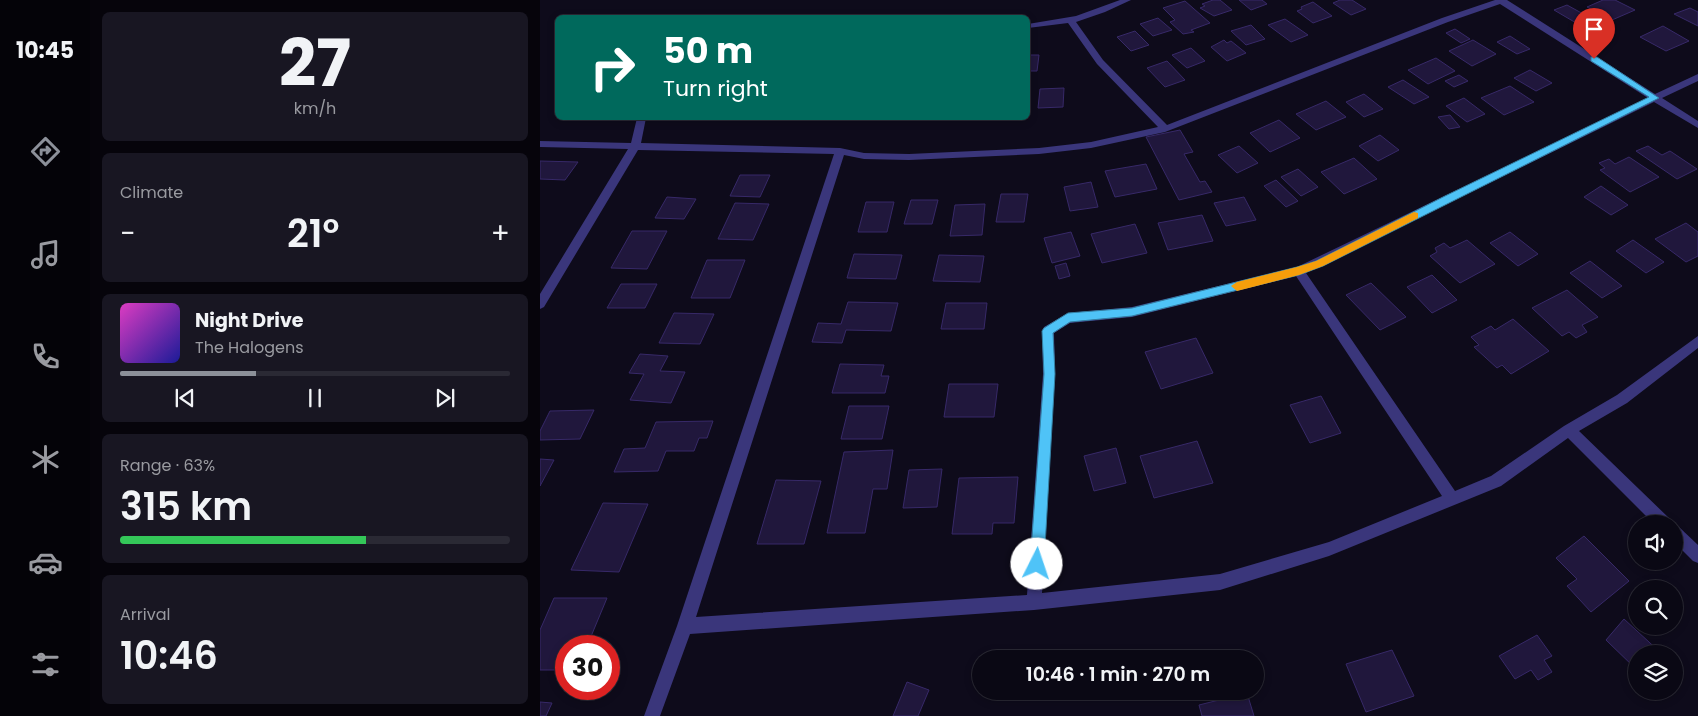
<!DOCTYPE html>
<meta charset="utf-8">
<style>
:root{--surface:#0a0814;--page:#181622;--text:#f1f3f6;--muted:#999aa0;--line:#2a2934;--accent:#8c9099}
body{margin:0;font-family:Poppins,sans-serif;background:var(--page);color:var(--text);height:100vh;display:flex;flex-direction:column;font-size:19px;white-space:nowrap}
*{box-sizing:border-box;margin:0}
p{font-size:16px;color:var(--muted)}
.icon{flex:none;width:28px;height:28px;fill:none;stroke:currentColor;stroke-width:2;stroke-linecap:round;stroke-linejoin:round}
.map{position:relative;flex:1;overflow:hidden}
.drawer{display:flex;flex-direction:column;gap:12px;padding:12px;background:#06040b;width:450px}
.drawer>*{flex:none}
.banner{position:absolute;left:15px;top:15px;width:475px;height:105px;border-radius:8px;box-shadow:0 2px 8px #0003,0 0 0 1px var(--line);background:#00695c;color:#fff;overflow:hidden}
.fabs{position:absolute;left:1088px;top:515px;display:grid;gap:10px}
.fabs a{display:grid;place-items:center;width:55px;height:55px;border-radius:50%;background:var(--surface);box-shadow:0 2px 8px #0003,0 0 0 1px var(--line);font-size:25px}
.speed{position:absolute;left:15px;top:635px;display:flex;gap:10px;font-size:25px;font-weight:700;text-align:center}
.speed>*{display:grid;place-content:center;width:65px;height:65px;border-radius:50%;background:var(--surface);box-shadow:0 2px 8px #0003,0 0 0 1px var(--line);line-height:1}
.speed .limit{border:8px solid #d22;background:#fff;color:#111}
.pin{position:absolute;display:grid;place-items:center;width:42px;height:42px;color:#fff;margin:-51px -21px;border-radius:50% 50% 50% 0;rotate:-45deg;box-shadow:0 0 5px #0007}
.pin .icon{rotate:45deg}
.me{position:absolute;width:55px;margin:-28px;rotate:4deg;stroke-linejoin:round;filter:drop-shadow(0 0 4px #0008)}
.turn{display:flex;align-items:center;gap:18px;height:105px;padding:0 25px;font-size:22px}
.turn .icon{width:65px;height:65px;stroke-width:2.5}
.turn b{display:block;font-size:35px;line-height:42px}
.big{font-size:38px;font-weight:600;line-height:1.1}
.drawer .card{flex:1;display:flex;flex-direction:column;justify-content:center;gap:8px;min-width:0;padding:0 18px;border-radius:8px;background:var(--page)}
.drawer .dial{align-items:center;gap:0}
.dial b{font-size:65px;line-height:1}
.song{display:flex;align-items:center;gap:15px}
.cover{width:60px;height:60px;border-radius:8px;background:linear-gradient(135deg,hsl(310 70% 55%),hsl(240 70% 35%))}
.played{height:5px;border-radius:2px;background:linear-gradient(90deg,var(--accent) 35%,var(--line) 35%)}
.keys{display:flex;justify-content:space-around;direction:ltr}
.heat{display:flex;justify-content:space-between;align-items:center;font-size:28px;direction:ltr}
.charge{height:8px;border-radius:4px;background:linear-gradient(90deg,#34c759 63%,var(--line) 0)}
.trip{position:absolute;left:432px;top:650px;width:292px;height:50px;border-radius:25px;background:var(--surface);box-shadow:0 2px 8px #0003,0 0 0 1px var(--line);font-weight:600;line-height:50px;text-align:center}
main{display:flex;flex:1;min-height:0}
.menu{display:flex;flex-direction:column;width:90px;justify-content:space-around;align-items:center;background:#040308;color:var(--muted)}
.menu .icon{width:35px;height:35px}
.menu .on{color:var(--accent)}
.menu b{font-size:22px;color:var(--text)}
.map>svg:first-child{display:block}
.building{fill:#20173c;stroke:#372968}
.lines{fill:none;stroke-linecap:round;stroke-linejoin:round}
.street{fill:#3a367b;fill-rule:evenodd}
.route{fill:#4fc3f7;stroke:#337fa1}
.slow{fill:#f59e0b}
</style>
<main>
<nav class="menu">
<b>10:45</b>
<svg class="icon on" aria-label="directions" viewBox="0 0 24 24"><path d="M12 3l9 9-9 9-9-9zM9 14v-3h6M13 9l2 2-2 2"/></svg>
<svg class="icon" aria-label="music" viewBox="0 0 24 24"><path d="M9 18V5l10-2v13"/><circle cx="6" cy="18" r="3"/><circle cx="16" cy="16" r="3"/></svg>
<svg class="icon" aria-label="phone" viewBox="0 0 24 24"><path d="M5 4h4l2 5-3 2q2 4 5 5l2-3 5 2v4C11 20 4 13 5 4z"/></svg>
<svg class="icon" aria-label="climate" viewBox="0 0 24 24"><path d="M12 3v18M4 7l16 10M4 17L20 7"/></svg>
<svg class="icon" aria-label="car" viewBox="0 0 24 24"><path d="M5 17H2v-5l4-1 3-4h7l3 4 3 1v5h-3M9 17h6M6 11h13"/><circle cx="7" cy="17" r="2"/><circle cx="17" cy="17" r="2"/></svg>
<svg class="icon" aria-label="filters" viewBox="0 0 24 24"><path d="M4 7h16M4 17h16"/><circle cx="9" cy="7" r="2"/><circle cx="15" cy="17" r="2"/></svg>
</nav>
<section class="drawer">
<div class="card dial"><b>27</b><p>km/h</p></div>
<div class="card"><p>Climate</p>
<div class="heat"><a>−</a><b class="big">21°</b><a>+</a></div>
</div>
<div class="card">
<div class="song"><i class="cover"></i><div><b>Night Drive</b><p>The Halogens</p></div></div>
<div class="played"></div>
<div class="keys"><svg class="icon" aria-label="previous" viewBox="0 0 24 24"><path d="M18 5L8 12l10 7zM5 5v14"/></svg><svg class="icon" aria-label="pause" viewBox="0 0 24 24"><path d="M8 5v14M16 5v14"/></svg><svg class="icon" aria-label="next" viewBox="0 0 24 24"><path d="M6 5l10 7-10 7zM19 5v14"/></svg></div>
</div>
<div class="card"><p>Range · 63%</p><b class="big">315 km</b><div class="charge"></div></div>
<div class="card"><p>Arrival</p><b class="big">10:46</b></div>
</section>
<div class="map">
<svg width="1158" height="716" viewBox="0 0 1158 716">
<rect width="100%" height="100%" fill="#0e0b1b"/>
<!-- building -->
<g class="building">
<path d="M673,0H680L692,10L674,16L660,8L665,6L662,4Z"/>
<path d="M699,0H722L727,4L711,10Z"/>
<path d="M800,0H812L826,9L811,15L793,3Z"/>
<path d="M1063,0H1075L1095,10L1072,20L1047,7Z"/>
<path d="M645,1L670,23L651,30L654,32L643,34L630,22L635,20L623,8Z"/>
<path d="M773,2L792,16L773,23L757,11L762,9L761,7Z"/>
<path d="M1027,5L1056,21L1043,27L1014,10Z"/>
<path d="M1150,8L1158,12V26L1134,14Z"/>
<path d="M618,18L632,30L613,36L600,24Z"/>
<path d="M745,19L768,35L751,42L728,25Z"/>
<path d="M711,25L725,39L706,45L691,31Z"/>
<path d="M1123,26L1149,41L1126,51L1100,37Z"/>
<path d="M915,29L930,39L921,43L906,33Z"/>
<path d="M595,31L609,45L591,51L577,37Z"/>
<path d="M970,36L990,49L977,54L957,42Z"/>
<path d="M684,40L687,43L691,41L706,53L687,61L671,47Z"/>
<path d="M933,40L956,54L932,66L909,51Z"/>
<path d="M651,48L665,61L647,68L632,55Z"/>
<path d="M488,55H499L497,71H488Z"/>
<path d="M896,58L915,71L888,84L868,70Z"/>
<path d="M627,61L645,80L625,87L607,68Z"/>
<path d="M990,70L1012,83L996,91L974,78Z"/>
<path d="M919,75L928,81L914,87L905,81Z"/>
<path d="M863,80L889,97L874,104L848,87Z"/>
<path d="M970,86L994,102L964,115L941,98Z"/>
<path d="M524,88L523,107L498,108L500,89Z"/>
<path d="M824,94L843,109L824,117L806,102Z"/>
<path d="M924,98L945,114L927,122L906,106Z"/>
<path d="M786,101L806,117L776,130L756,114Z"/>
<path d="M910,115L920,127L909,129L898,117Z"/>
<path d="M739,120L760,138L730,152L710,133Z"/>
<path d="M640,130L653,152L644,154L660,182L665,181L672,192L639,200L606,137Z"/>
<path d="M840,135L859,150L838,161L819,146Z"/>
<path d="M699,146L718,163L697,173L678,155Z"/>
<path d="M1108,146L1122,155L1130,151L1157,169L1137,179L1096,151Z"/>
<path d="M1089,157L1119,177L1090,192L1060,170L1065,168L1059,163L1069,159L1075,164Z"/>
<path d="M814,158L837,179L804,194L781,172Z"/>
<path d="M0,161L38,162L25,180L0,179Z"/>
<path d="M606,164L617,189L575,197L565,171Z"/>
<path d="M758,169L778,187L761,196L741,177Z"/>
<path d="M200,175H230L220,197L190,196Z"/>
<path d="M736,180L758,201L746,207L724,186Z"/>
<path d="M551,182L558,207L530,211L524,187Z"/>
<path d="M1061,186L1088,205L1071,215L1044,197Z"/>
<path d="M461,194H488L484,222H456Z"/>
<path d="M127,197L156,199L144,219L115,218Z"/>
<path d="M704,197L716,220L686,226L674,203Z"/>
<path d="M371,200H398L392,224H364Z"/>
<path d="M326,202H354L347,232H318Z"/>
<path d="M195,203L229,204L213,240L178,239Z"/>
<path d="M445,204L442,235L410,236L415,205Z"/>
<path d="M662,215L673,241L628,250L618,223Z"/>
<path d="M1146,223L1158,232V256L1146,262L1115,239Z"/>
<path d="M595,224L607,253L562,263L551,234Z"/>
<path d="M92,231H127L107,269L71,268Z"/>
<path d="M531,232L540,256L512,263L504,238Z"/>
<path d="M970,232L998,254L978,266L950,243Z"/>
<path d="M927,240L955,264L920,283L890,256L897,252L895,248L904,243L910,248Z"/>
<path d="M1093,240L1124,262L1106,273L1076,251Z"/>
<path d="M314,254L362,255L356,279L307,278Z"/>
<path d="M399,255L444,256L440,282L393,281Z"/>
<path d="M167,260H205L190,298H151Z"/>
<path d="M1050,261L1082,286L1062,298L1030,273Z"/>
<path d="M526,263L530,276L519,279L515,266Z"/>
<path d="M892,275L917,300L892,313L867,287Z"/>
<path d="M831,283L866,317L840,330L806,295Z"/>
<path d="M81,284H117L105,308H67Z"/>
<path d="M1027,290L1058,317L1042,325L1047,332L1036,338L1029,332L1022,336L992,308Z"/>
<path d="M308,302L358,303L351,331L306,330L302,343L272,342L278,323L301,324Z"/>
<path d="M406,303H447L444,329H401Z"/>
<path d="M134,313L174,314L160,344L119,343Z"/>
<path d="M973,319L1009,351L971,374L962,365L957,368L934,347L939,345L931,337L951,326L955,330Z"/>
<path d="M656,338L673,373L621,389L605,352Z"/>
<path d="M100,354L128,356L120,371L145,372L131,403L90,400L104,374L89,373Z"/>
<path d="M300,364L344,365L341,376H349L345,393H292Z"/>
<path d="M409,384H458L454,417H404Z"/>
<path d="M781,396L801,433L770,443L750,405Z"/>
<path d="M309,406H349L342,439H301Z"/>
<path d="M54,410L40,439L0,440V431L10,411Z"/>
<path d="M173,421L167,438H159L154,451H126L118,471L74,472L84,449L105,448L116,422Z"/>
<path d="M657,441L673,483L614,498L600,456Z"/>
<path d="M576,448L586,483L554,491L544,456Z"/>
<path d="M353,450L347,489H333L325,533H287L304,452Z"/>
<path d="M0,459L14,460L0,486Z"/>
<path d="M402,469L397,507L363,508L369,470Z"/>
<path d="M478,477L474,523H453L452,534H412L419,478Z"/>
<path d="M236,480L281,481L264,544H217Z"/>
<path d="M63,503L108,504L79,572L31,570Z"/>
<path d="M1044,536L1089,581L1051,612L1027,586L1037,579L1016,558Z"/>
<path d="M14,598H67L47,646H26V670H0V630Z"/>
<path d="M1084,619L1122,654H1096V669L1066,640Z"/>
<path d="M997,635L1012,656L1004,660L1012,672L998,680L991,670L975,679L959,656Z"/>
<path d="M852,650L874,696L826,712L806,664Z"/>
<path d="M367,682L389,690L378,716H353Z"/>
<path d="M707,693L714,716H662L659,705Z"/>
<path d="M0,702L12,703L6,716H0Z"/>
</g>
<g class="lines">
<!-- street -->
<g class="street">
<path d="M580,0H591L565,12L536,22L563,60L627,125L902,18L955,0H967L1115,94L1158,74V81L1122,98L1158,121V128L1114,102L766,273L915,491L951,476L1024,426L1077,395L1158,336V348L1087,403L1039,431L1130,519L1132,524H1114L1028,438L961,486L789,556L680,590L494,610L150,634L120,716H104L137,626L294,154L98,150L4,307L0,309V294L88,149L0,147V141L91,143L97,118H106L101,143L300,148L324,153L369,154L499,148L551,142L618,127L557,64L528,23L488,28V24L536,16ZM960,4L1108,98L757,267L592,307L528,313L504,327L502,331L503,374L487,595L156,617L304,155L324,159L369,160L499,154L551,148L625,132L908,22ZM756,276L902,496L789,542L680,574L502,593L515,374L514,333L530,323L592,317Z"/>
<path d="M1134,525L1139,527L1158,545V563L1153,561L1134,542Z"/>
</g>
</g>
<!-- route -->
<path class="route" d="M1051,57H1057L1119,98L783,266L759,275L592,316L530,322L513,333L515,374L504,564L502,569L497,571L492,569L490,564L504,374L502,331L504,328L528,313L592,308L757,267L776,261L905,196L1109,97L1051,61Z"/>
<!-- slow -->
<path class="slow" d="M874,212L878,213V218L783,266L759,275L697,291L691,286L697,282L757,267L776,261Z"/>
</svg>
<div class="fabs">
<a><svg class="icon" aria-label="sound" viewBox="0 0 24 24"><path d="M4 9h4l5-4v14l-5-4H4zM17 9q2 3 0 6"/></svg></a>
<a><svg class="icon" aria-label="search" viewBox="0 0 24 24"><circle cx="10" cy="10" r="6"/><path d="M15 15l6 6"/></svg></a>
<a><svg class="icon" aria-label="layers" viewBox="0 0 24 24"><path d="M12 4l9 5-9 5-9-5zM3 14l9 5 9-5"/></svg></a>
</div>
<div class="speed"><div class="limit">30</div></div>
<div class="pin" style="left:1054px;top:59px;background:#d93025"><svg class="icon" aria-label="arrive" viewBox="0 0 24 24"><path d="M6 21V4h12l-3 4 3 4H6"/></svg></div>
<svg class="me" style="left:497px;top:564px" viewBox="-20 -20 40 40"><circle r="19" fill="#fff"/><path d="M0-13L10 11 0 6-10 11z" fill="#4fc3f7"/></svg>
<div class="trip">10:46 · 1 min · 270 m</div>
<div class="banner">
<div class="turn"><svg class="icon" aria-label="right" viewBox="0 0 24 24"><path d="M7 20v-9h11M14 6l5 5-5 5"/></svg><div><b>50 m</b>Turn right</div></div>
</div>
</div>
</main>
